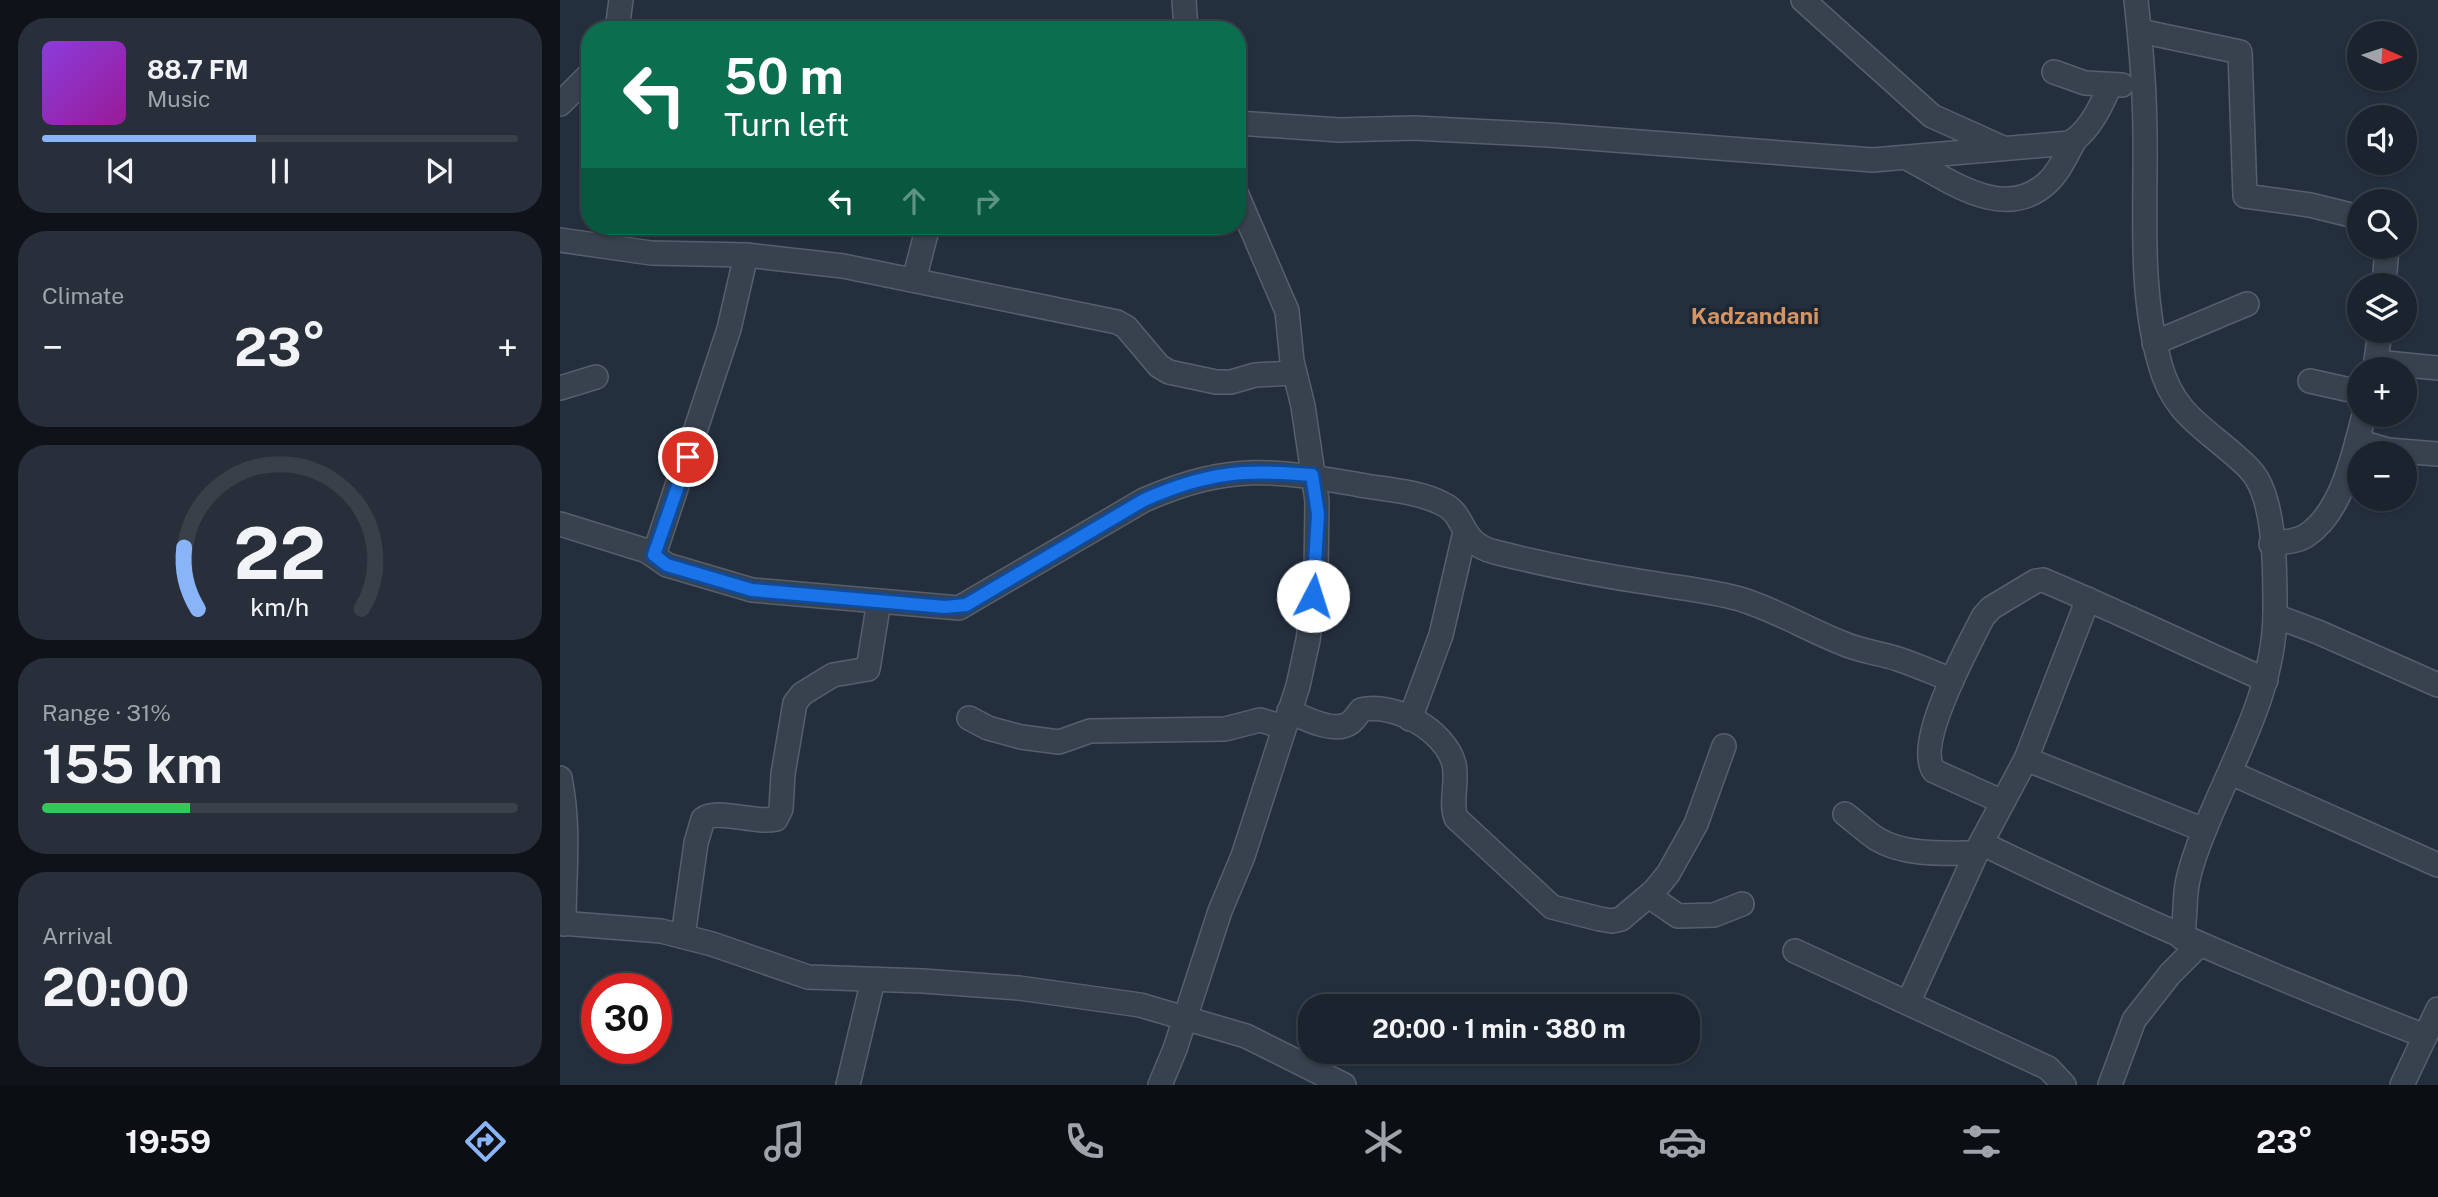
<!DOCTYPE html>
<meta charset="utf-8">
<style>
:root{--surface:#1b232e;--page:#282f3a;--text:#f1f3f6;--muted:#a0a4aa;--line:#39404a;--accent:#8ab4f8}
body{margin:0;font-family:"Public Sans",sans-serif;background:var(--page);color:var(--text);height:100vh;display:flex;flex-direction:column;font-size:26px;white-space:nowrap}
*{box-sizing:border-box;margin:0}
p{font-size:23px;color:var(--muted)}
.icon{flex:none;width:38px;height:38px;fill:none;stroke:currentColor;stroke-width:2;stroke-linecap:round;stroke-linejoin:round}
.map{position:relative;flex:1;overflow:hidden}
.drawer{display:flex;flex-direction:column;gap:18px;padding:18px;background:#0f1319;width:560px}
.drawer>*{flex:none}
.top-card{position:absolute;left:21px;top:21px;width:665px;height:214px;border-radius:28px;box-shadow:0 2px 5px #0004,0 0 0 2px var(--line);background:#0b6e4f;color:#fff;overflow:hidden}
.needle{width:46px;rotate:93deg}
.controls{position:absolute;left:1787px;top:21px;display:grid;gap:14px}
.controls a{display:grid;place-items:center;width:70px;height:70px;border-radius:50%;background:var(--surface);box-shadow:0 2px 5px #0004,0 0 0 2px var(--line);font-size:35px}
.speed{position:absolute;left:21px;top:973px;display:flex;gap:14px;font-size:35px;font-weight:700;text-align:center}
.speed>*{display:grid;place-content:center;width:91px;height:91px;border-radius:50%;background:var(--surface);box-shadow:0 2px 5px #0004,0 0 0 2px var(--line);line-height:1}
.speed .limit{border:10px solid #d22;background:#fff;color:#111}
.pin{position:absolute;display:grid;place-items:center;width:60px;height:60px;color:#fff;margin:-30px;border:4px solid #fff;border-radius:50%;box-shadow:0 2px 7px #0007}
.me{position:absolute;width:77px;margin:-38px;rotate:5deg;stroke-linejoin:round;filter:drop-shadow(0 0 5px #0008)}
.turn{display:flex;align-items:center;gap:24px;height:147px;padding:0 28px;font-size:32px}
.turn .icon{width:91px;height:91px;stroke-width:2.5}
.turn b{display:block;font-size:49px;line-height:60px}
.lanes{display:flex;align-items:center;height:66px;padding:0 28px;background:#0003;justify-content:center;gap:35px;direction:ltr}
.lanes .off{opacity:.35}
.big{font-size:52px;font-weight:700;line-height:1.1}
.drawer .widget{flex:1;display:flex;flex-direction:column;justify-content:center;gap:10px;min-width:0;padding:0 24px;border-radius:28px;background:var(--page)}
.drawer .dial{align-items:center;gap:0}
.dial svg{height:182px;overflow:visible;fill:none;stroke:var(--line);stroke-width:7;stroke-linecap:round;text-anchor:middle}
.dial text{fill:var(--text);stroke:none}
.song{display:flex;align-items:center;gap:21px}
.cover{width:84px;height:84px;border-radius:10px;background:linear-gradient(135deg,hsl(270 70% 55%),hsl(300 70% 35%))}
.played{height:7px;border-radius:4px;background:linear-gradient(90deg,var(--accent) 45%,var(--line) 45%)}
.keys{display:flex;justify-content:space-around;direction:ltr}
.heat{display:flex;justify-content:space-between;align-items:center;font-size:38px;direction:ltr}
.charge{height:10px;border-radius:5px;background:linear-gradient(90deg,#34c759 31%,var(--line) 0)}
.trip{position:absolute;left:738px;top:994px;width:402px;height:70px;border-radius:28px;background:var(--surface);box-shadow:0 2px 5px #0004,0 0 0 2px var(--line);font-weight:700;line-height:70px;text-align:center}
.menu{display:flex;height:112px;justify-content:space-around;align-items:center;background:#0b0e12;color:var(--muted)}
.menu .icon{width:49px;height:49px}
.menu .active{color:var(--accent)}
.menu b{font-size:32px;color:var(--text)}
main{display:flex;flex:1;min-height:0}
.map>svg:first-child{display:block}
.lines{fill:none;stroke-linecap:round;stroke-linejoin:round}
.minor-casing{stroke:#565f6c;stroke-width:26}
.minor{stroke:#38414e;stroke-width:23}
.route-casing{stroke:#114b97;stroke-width:18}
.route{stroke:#1a73e8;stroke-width:12}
.labels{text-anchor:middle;stroke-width:7;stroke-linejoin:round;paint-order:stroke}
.quarter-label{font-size:23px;font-weight:bold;fill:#d59563;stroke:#1d2633}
</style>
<main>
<section class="drawer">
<div class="widget">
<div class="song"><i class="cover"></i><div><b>88.7 FM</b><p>Music</p></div></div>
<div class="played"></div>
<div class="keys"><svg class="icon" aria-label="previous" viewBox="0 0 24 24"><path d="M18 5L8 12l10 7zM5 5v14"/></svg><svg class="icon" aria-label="pause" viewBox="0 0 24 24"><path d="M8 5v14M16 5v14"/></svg><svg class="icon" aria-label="next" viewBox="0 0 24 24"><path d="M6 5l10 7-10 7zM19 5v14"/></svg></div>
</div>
<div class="widget"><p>Climate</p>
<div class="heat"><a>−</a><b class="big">23°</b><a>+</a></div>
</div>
<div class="widget dial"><svg viewBox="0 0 100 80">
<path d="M14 69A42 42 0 1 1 86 69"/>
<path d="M14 69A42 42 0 0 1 8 42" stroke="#8ab4f8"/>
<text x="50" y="56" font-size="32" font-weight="700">22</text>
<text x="50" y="72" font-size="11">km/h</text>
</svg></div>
<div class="widget"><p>Range · 31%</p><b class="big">155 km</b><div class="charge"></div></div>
<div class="widget"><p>Arrival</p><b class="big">20:00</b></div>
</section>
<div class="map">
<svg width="1878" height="1085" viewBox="0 0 1878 1085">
<rect width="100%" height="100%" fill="#242f3e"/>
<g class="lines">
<!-- minor casing -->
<g class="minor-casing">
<g id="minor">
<path d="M624,0L626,30"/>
<path d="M1243,0L1372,116L1441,147"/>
<path d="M1576,0C1581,45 1585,92 1585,137C1586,212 1579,291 1600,364C1612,409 1637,423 1671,452C1680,460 1691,468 1697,479C1716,511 1715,577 1715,614C1714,692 1673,759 1645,829C1638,846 1630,867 1627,885C1624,902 1626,919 1622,938"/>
<path d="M57,30L61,0"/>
<path d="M1580,31L1680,52L1685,196L1750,205L1799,217"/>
<path d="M1494,72L1525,83L1562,85"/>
<path d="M0,104L30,74"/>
<path d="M677,123L779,130L854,128L989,135L1313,160L1509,143C1529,133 1542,105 1550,85"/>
<path d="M1349,159C1390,181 1445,223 1488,182C1500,171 1507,153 1515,140"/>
<path d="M0,240L91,253L186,255L283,266L557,322L566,327L599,366L609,372L656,382H671L695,375L734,373"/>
<path d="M354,280L368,226"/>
<path d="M1824,285L1827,247"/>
<path d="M1594,343L1687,304"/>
<path d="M1816,362L1878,368"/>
<path d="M1815,369L1820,331"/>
<path d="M1750,381L1799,392"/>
<path d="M0,388L36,377"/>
<path d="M1797,441L1828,450L1878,454"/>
<path d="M0,524L87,551L107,565L192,590L399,608L584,500C672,462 715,470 806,486C831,490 860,492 883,504C907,515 898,543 935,552C986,565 1038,575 1091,583C1120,588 1151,591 1180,599C1216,610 1247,629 1282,643C1300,651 1319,653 1338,659C1356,665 1374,673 1392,680"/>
<path d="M1711,544C1723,542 1737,542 1747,535C1782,512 1794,453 1804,415"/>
<path d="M94,555L169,329L186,255"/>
<path d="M1715,616L1758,632L1878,685"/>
<path d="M729,711C744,718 774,734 790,723C794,720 798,714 801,710C834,702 885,730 894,764C898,781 890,803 896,818L992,907L1040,919L1052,921L1061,919L1094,891L1108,874L1136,824L1164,746"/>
<path d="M409,718L428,728L461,737L499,742L530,731L665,729L700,720L724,727"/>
<path d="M850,719L881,635L905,532"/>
<path d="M1466,759L1644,830"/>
<path d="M1671,773L1878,865"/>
<path d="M0,778C10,827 4,874 4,924"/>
<path d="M1443,802L1374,771C1354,743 1408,647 1423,617L1431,608L1476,581L1483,580C1559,612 1631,647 1706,680"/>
<path d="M1285,814C1296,822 1306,832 1317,839C1345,856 1385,853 1416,853"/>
<path d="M1421,843C1567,914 1714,978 1865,1036"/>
<path d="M1089,896L1118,916L1154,915L1182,904"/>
<path d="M0,923L101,931L152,944L248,977L363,981L459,988L580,1005L686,1036L784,1085"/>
<path d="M123,936L136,843L143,819C158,808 194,824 216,819L221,809L223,774L235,703L242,694L273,675L308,669L319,601"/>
<path d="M1235,951L1488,1068L1504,1085"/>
<path d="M1348,1003L1421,843L1466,759L1528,599"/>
<path d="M288,1085L313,980"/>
<path d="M600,1085L615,1049L660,911L683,856L738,686L748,640L756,575L757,501L743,406L732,361L727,311L677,195"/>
<path d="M1550,1085L1574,1020L1610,974L1639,945"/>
<path d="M1842,1085L1878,1009"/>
</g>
</g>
<!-- minor -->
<use href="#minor" class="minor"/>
</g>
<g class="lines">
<!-- route casing -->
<g class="route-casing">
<path id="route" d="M128,457L94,555L107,565L192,590L385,607L406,605L584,500C647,472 685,469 752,475L758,514L753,596"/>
</g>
<!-- route -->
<use href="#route" class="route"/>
</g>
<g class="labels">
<!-- quarter labels -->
<g class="quarter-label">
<text x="1195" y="324">Kadzandani</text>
</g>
</g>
</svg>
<div class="controls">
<a><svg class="needle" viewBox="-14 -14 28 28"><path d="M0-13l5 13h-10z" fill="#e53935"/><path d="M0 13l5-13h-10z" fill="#a0a4aa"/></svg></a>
<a><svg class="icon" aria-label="sound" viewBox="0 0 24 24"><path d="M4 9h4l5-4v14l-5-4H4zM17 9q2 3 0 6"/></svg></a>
<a><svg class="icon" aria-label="search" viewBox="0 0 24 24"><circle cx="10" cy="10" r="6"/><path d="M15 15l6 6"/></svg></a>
<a><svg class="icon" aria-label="layers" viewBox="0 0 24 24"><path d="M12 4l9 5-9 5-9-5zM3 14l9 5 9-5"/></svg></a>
<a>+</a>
<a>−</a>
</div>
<div class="speed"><div class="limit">30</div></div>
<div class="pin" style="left:128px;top:457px;background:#d93025"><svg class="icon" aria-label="arrive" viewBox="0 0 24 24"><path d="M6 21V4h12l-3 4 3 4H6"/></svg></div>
<svg class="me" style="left:753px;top:596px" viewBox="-20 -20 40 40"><circle r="19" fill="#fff"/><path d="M0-13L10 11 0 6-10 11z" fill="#1a73e8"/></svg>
<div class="trip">20:00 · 1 min · 380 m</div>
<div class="top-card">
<div class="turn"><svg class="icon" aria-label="left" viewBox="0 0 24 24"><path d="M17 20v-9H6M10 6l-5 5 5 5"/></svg><div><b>50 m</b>Turn left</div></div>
<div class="lanes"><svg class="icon" aria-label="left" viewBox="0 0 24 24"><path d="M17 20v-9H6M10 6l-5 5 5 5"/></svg><svg class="icon off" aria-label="ahead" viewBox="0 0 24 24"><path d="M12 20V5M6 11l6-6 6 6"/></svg><svg class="icon off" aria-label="right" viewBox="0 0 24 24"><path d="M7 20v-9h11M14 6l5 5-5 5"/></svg></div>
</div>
</div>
</main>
<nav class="menu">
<b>19:59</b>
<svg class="icon active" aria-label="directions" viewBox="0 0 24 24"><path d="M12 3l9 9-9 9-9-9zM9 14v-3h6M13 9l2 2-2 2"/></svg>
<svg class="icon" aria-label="music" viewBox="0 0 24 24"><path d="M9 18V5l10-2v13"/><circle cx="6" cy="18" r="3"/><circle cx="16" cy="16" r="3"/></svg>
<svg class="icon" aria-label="phone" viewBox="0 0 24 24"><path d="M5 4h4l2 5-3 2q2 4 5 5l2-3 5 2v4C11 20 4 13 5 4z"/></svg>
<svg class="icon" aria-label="climate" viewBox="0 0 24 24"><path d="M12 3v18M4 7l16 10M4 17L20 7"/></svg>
<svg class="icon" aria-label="car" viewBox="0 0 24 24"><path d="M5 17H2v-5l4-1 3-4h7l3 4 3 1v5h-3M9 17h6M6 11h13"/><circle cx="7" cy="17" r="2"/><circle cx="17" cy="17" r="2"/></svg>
<svg class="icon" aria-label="filters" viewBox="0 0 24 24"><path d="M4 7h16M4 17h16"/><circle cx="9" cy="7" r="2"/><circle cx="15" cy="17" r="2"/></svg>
<b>23°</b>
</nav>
